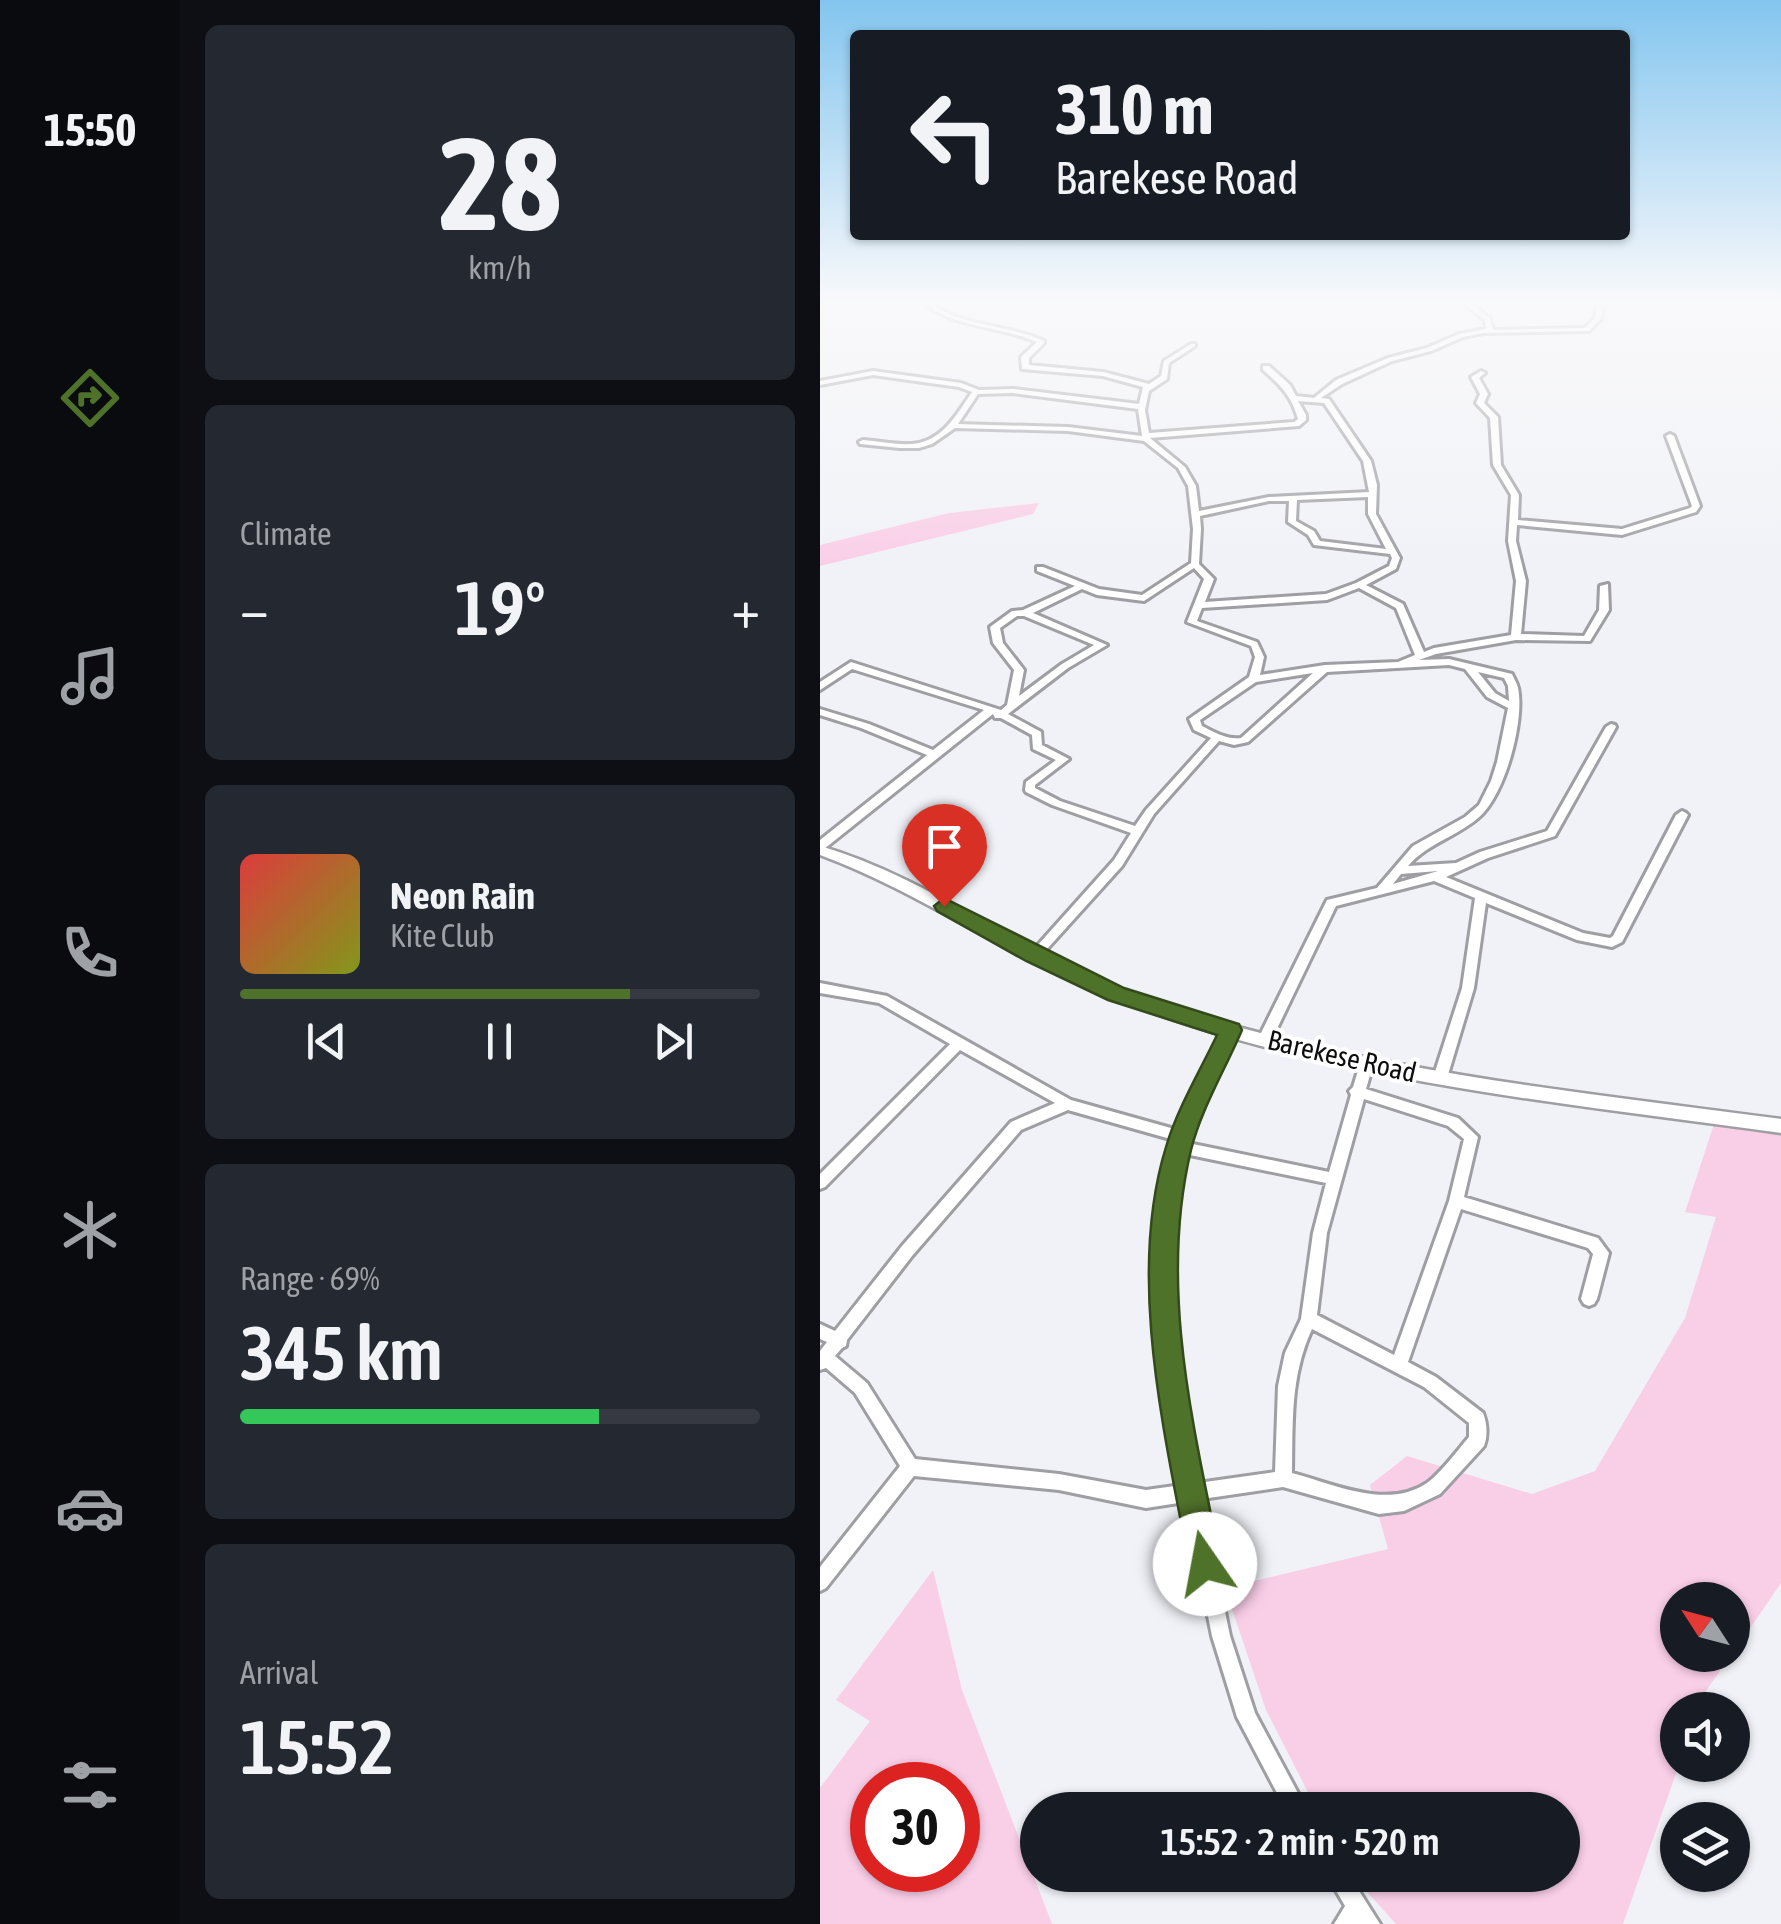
<!DOCTYPE html>
<meta charset="utf-8">
<style>
:root{--surface:#171b24;--page:#242831;--text:#f1f3f6;--muted:#9ea1a6;--line:#363941;--accent:#4f722a}
body{margin:0;font-family:"Asap Condensed",sans-serif;background:var(--page);color:var(--text);height:100vh;display:flex;flex-direction:column;font-size:38px;white-space:nowrap}
*{box-sizing:border-box;margin:0}
p{font-size:32px;color:var(--muted)}
.icon{flex:none;width:55px;height:55px;fill:none;stroke:currentColor;stroke-width:2;stroke-linecap:round;stroke-linejoin:round}
.map{position:relative;flex:1;overflow:hidden}
.drawer{display:flex;flex-direction:column;gap:25px;padding:25px;background:#0d0f14;width:640px}
.drawer>*{flex:none}
.guide{position:absolute;left:30px;top:30px;width:780px;height:210px;border-radius:10px;box-shadow:0 2px 8px #0004;background:#171b24;color:var(--text);overflow:hidden}
.needle{width:65px;rotate:306deg}
.tools{position:absolute;left:840px;top:1582px;display:grid;gap:20px}
.tools a{display:grid;place-items:center;width:90px;height:90px;border-radius:50%;background:var(--surface);box-shadow:0 2px 8px #0004;font-size:50px}
.speed{position:absolute;left:30px;top:1762px;display:flex;gap:20px;font-size:50px;font-weight:700;text-align:center}
.speed>*{display:grid;place-content:center;width:130px;height:130px;border-radius:50%;background:var(--surface);box-shadow:0 2px 8px #0004;line-height:1}
.speed .limit{border:15px solid #d22;background:#fff;color:#111}
.pin{position:absolute;display:grid;place-items:center;width:85px;height:85px;color:#fff;margin:-102px -42px;border-radius:50% 50% 50% 0;rotate:-45deg;box-shadow:0 0 10px #0007}
.pin .icon{rotate:45deg}
.me{position:absolute;width:110px;margin:-55px;rotate:348deg;stroke-linejoin:round;filter:drop-shadow(0 0 8px #0008)}
.turn{display:flex;align-items:center;gap:35px;height:210px;padding:0 40px;font-size:45px}
.turn .icon{width:130px;height:130px;stroke-width:2.5}
.turn b{display:block;font-size:70px;line-height:85px}
.big{font-size:75px;font-weight:600;line-height:1.1}
.drawer .widget{flex:1;display:flex;flex-direction:column;justify-content:center;gap:15px;min-width:0;padding:0 35px;border-radius:15px;background:var(--page)}
.drawer .dial{align-items:center;gap:0}
.dial b{font-size:130px;line-height:1}
.song{display:flex;align-items:center;gap:30px}
.cover{width:120px;height:120px;border-radius:15px;background:linear-gradient(135deg,hsl(0 70% 55%),hsl(70 70% 35%))}
.played{height:10px;border-radius:5px;background:linear-gradient(90deg,var(--accent) 75%,var(--line) 75%)}
.keys{display:flex;justify-content:space-around;direction:ltr}
.heat{display:flex;justify-content:space-between;align-items:center;font-size:55px;direction:ltr}
.charge{height:15px;border-radius:8px;background:linear-gradient(90deg,#34c759 69%,var(--line) 0)}
.trip{position:absolute;left:200px;top:1792px;width:560px;height:100px;border-radius:50px;background:var(--surface);box-shadow:0 2px 8px #0004;font-weight:600;line-height:100px;text-align:center}
main{display:flex;flex:1;min-height:0}
.dock{display:flex;flex-direction:column;width:180px;justify-content:space-around;align-items:center;background:#090b0e;color:var(--muted)}
.dock .icon{width:70px;height:70px}
.dock .current{color:var(--accent)}
.dock b{font-size:45px;color:var(--text)}
.map>svg:first-child{display:block}
.green{fill:#f9cee7;fill-rule:evenodd}
.lines{fill:none;stroke-linecap:round;stroke-linejoin:round}
.minor-casing{stroke:#9e9ea3;stroke-width:6}
.major-casing{stroke:#9e9ea3;stroke-width:5}
.minor{fill:#fff;fill-rule:evenodd}
.major{fill:#fff;fill-rule:evenodd}
.route{fill:#4f722a;stroke:#334a1b;stroke-width:2.5}
.labels{text-anchor:middle;stroke-width:8;stroke-linejoin:round;paint-order:stroke}
.street-label{font-size:28px;fill:#0d0d0f;stroke:#fff}
</style>
<main>
<nav class="dock">
<b>15:50</b>
<svg class="icon current" aria-label="directions" viewBox="0 0 24 24"><path d="M12 3l9 9-9 9-9-9zM9 14v-3h6M13 9l2 2-2 2"/></svg>
<svg class="icon" aria-label="music" viewBox="0 0 24 24"><path d="M9 18V5l10-2v13"/><circle cx="6" cy="18" r="3"/><circle cx="16" cy="16" r="3"/></svg>
<svg class="icon" aria-label="phone" viewBox="0 0 24 24"><path d="M5 4h4l2 5-3 2q2 4 5 5l2-3 5 2v4C11 20 4 13 5 4z"/></svg>
<svg class="icon" aria-label="climate" viewBox="0 0 24 24"><path d="M12 3v18M4 7l16 10M4 17L20 7"/></svg>
<svg class="icon" aria-label="car" viewBox="0 0 24 24"><path d="M5 17H2v-5l4-1 3-4h7l3 4 3 1v5h-3M9 17h6M6 11h13"/><circle cx="7" cy="17" r="2"/><circle cx="17" cy="17" r="2"/></svg>
<svg class="icon" aria-label="filters" viewBox="0 0 24 24"><path d="M4 7h16M4 17h16"/><circle cx="9" cy="7" r="2"/><circle cx="15" cy="17" r="2"/></svg>
</nav>
<section class="drawer">
<div class="widget dial"><b>28</b><p>km/h</p></div>
<div class="widget"><p>Climate</p>
<div class="heat"><a>−</a><b class="big">19°</b><a>+</a></div>
</div>
<div class="widget">
<div class="song"><i class="cover"></i><div><b>Neon Rain</b><p>Kite Club</p></div></div>
<div class="played"></div>
<div class="keys"><svg class="icon" aria-label="previous" viewBox="0 0 24 24"><path d="M18 5L8 12l10 7zM5 5v14"/></svg><svg class="icon" aria-label="pause" viewBox="0 0 24 24"><path d="M8 5v14M16 5v14"/></svg><svg class="icon" aria-label="next" viewBox="0 0 24 24"><path d="M6 5l10 7-10 7zM19 5v14"/></svg></div>
</div>
<div class="widget"><p>Range · 69%</p><b class="big">345 km</b><div class="charge"></div></div>
<div class="widget"><p>Arrival</p><b class="big">15:52</b></div>
</section>
<div class="map">
<svg width="961" height="1924" viewBox="0 0 961 1924">
<rect width="100%" height="100%" fill="#f1f2f7"/>
<!-- green -->
<g class="green">
<path d="M219,503L213,514L0,566V545L129,513Z"/>
<path d="M894,1124L961,1134V1583L913,1653L912,1600H858V1655H911L886,1691L879,1710H858L859,1765L803,1924H576L532,1875H742V1810H497L446,1710L405,1588L568,1549L550,1485L587,1456L712,1494L775,1471L865,1318L896,1217L865,1212Z"/>
<path d="M113,1570L142,1690L232,1924H0V1788L50,1721L16,1700ZM52,1785H138V1870H52Z"/>
</g>
<g class="lines">
<!-- minor casing -->
<g class="minor-casing">
<g id="minor">
<path d="M100,300C111,301 118,309 129,314C160,327 194,327 224,341V343L209,358V365L283,372L329,384L341,376L344,361L371,344H375V346L349,363L347,379L329,391L325,410L329,433L474,422L478,419C472,397 461,385 443,370V366H449L470,385L476,396L494,398L516,380L568,358L607,348L639,334L666,329L665,320L639,300H646L670,318L673,330L765,328L775,318L778,300H784L781,319L769,331L663,333L643,337L611,351L572,361L522,384L501,398L509,399L551,461L557,485L556,514L580,558L576,569L546,585L583,604L604,652L614,648L691,635L696,581L688,541L691,495L673,465L670,418L656,403L660,394L651,377L661,371L665,373L659,378L668,394L664,403L678,417L681,465L699,495L698,520L802,529L870,508L872,506L846,436L850,434L854,436L880,506L876,512L802,535L697,525L696,541L706,581L701,634L764,636L779,610L780,586L788,584L789,610L770,641L696,640L616,654L599,660L629,659L692,674C694,679 697,683 698,688C705,720 685,796 658,818C636,837 608,843 588,866L636,863L660,852L727,831L786,727L791,724L795,725L796,727L735,836L668,858L626,877L763,933L790,938L793,936L856,815L862,811L866,813L868,815L802,942L792,947L757,940L666,903L654,988L627,1078L625,1082H615L613,1078L642,988L655,898L614,881L516,906L452,1039L450,1042H440L438,1039L507,900L557,888L593,846L645,817L659,805L671,781L677,762L688,708L667,697L645,669L629,665L507,672L428,742L414,745L399,741L334,814L302,866L218,959H210L208,956L294,860L311,833L232,805L206,792L205,790L206,782L236,760L213,749L212,735L181,718H175L173,714L4,849L0,850V840L107,755L41,728L0,715V709L49,724L113,750L164,710L32,669L0,690V682L31,662L181,710L187,705L194,670L173,643L170,627L192,611L203,610L255,586L217,571V567H223L279,589L322,595L371,563L373,529L368,486L358,468L324,441L248,431L135,428L112,444L99,448H80L40,444L39,442L43,440C59,441 76,445 92,444C122,442 137,414 152,392L139,387L53,375L0,385V381L53,371L141,383L159,390L193,389L319,404L323,387L283,376L202,369L201,357L217,342C178,325 134,329 100,300ZM193,393L318,409L322,436L248,427L138,424L158,394ZM478,401L504,403L543,461L549,492L449,497L379,511L376,486L365,467L330,438L479,426L486,420V415ZM548,497V514L566,549L500,541L494,531L476,521L477,500ZM449,501H469L468,522L488,535L494,545L570,554L572,558L569,566L536,583L506,594L385,602L394,579L379,564L381,529L380,516ZM374,568L384,579L367,622L431,646L435,657L429,677L369,719L374,730L391,738L326,810L315,826L240,801L215,788V785L249,759L222,745L221,732L188,714L248,668L287,645L213,613L262,589L277,595L324,601ZM539,588L576,608L595,655L578,662L505,665L440,675L444,657L437,642L377,621L382,608L507,600ZM197,616H204L274,645L242,664L199,696L204,670L183,643L180,628ZM658,672L684,678L688,686L689,701L675,693ZM493,673L421,738C407,740 394,732 382,726L380,720L436,682ZM618,871L573,884L581,874Z"/>
<path d="M0,983L67,996L251,1100L358,1130L404,1030L406,1027H416L418,1030L368,1143L509,1172L531,1095L529,1091L533,1087L541,1061H551L553,1065L546,1089L638,1118L658,1137L644,1197L778,1238L789,1253L777,1299L774,1304L769,1306L764,1304L761,1299L773,1254L768,1248L641,1209L588,1362L616,1377L663,1413C667,1423 668,1436 664,1446L620,1494L584,1511L559,1514L463,1487L382,1499L410,1636L435,1713L487,1810H466L417,1717L392,1636L365,1502L326,1508L239,1490L94,1476L6,1588L0,1591V1567L80,1466L35,1393L6,1368L0,1370V1351L7,1342L0,1339V1324L15,1331L82,1246L191,1122L235,1103L140,1050L5,1187L0,1189V1174L130,1044L59,1003L0,993ZM544,1099L628,1126L644,1139L629,1201L574,1355L497,1315L507,1233ZM248,1110L354,1140L339,1206L334,1287L342,1386L362,1485L326,1490L239,1474L95,1459L47,1383L15,1356L22,1348L26,1346L27,1340L92,1256L201,1130ZM365,1154L506,1183L493,1233L481,1319L465,1353L458,1386L455,1472L378,1483L358,1386L350,1287L353,1206ZM492,1329L604,1387L649,1423V1437C637,1451 621,1473 607,1483C567,1510 514,1484 472,1473C473,1421 470,1377 492,1329Z"/>
<path d="M507,1875H529L560,1924H514L525,1906Z"/>
</g>
</g>
<!-- major casing -->
<g class="major-casing">
<path id="major" d="M0,846C110,878 201,953 308,992C517,1068 741,1090 961,1119V1133C737,1102 505,1081 293,998C191,959 103,893 0,855Z"/>
</g>
<!-- minor -->
<use href="#minor" class="minor"/>
<!-- major -->
<use href="#major" class="major"/>
</g>
<!-- sky -->
<linearGradient id="sky" x2="0" y2="1"><stop stop-color="#83c5ef"/><stop offset="0.53" stop-color="#f9f9fb"/><stop offset="1" stop-color="#f9f9fb" stop-opacity="0"/></linearGradient>
<rect width="961" height="570" fill="url(#sky)"/>
<!-- route -->
<path class="route" d="M124,898L304,988L419,1024L422,1030C406,1068 381,1109 371,1150C338,1288 374,1428 401,1564L397,1576L385,1581L373,1576L369,1564C345,1435 306,1276 346,1147C357,1109 380,1071 397,1035L288,1000L206,961L117,911L114,906Z"/>
<g class="labels">
<!-- street labels -->
<g class="street-label">
<text transform="translate(522 1056) rotate(13)" y="10">Barekese Road</text>
</g>
</g>
</svg>
<div class="tools">
<a><svg class="needle" viewBox="-14 -14 28 28"><path d="M0-13l5 13h-10z" fill="#e53935"/><path d="M0 13l5-13h-10z" fill="#9ea1a6"/></svg></a>
<a><svg class="icon" aria-label="sound" viewBox="0 0 24 24"><path d="M4 9h4l5-4v14l-5-4H4zM17 9q2 3 0 6"/></svg></a>
<a><svg class="icon" aria-label="layers" viewBox="0 0 24 24"><path d="M12 4l9 5-9 5-9-5zM3 14l9 5 9-5"/></svg></a>
</div>
<div class="speed"><div class="limit">30</div></div>
<div class="pin" style="left:124px;top:906px;background:#d93025"><svg class="icon" aria-label="arrive" viewBox="0 0 24 24"><path d="M6 21V4h12l-3 4 3 4H6"/></svg></div>
<svg class="me" style="left:385px;top:1564px" viewBox="-20 -20 40 40"><circle r="19" fill="#fff"/><path d="M0-13L10 11 0 6-10 11z" fill="#4f722a"/></svg>
<div class="trip">15:52 · 2 min · 520 m</div>
<div class="guide">
<div class="turn"><svg class="icon" aria-label="left" viewBox="0 0 24 24"><path d="M17 20v-9H6M10 6l-5 5 5 5"/></svg><div><b>310 m</b>Barekese Road</div></div>
</div>
</div>
</main>
